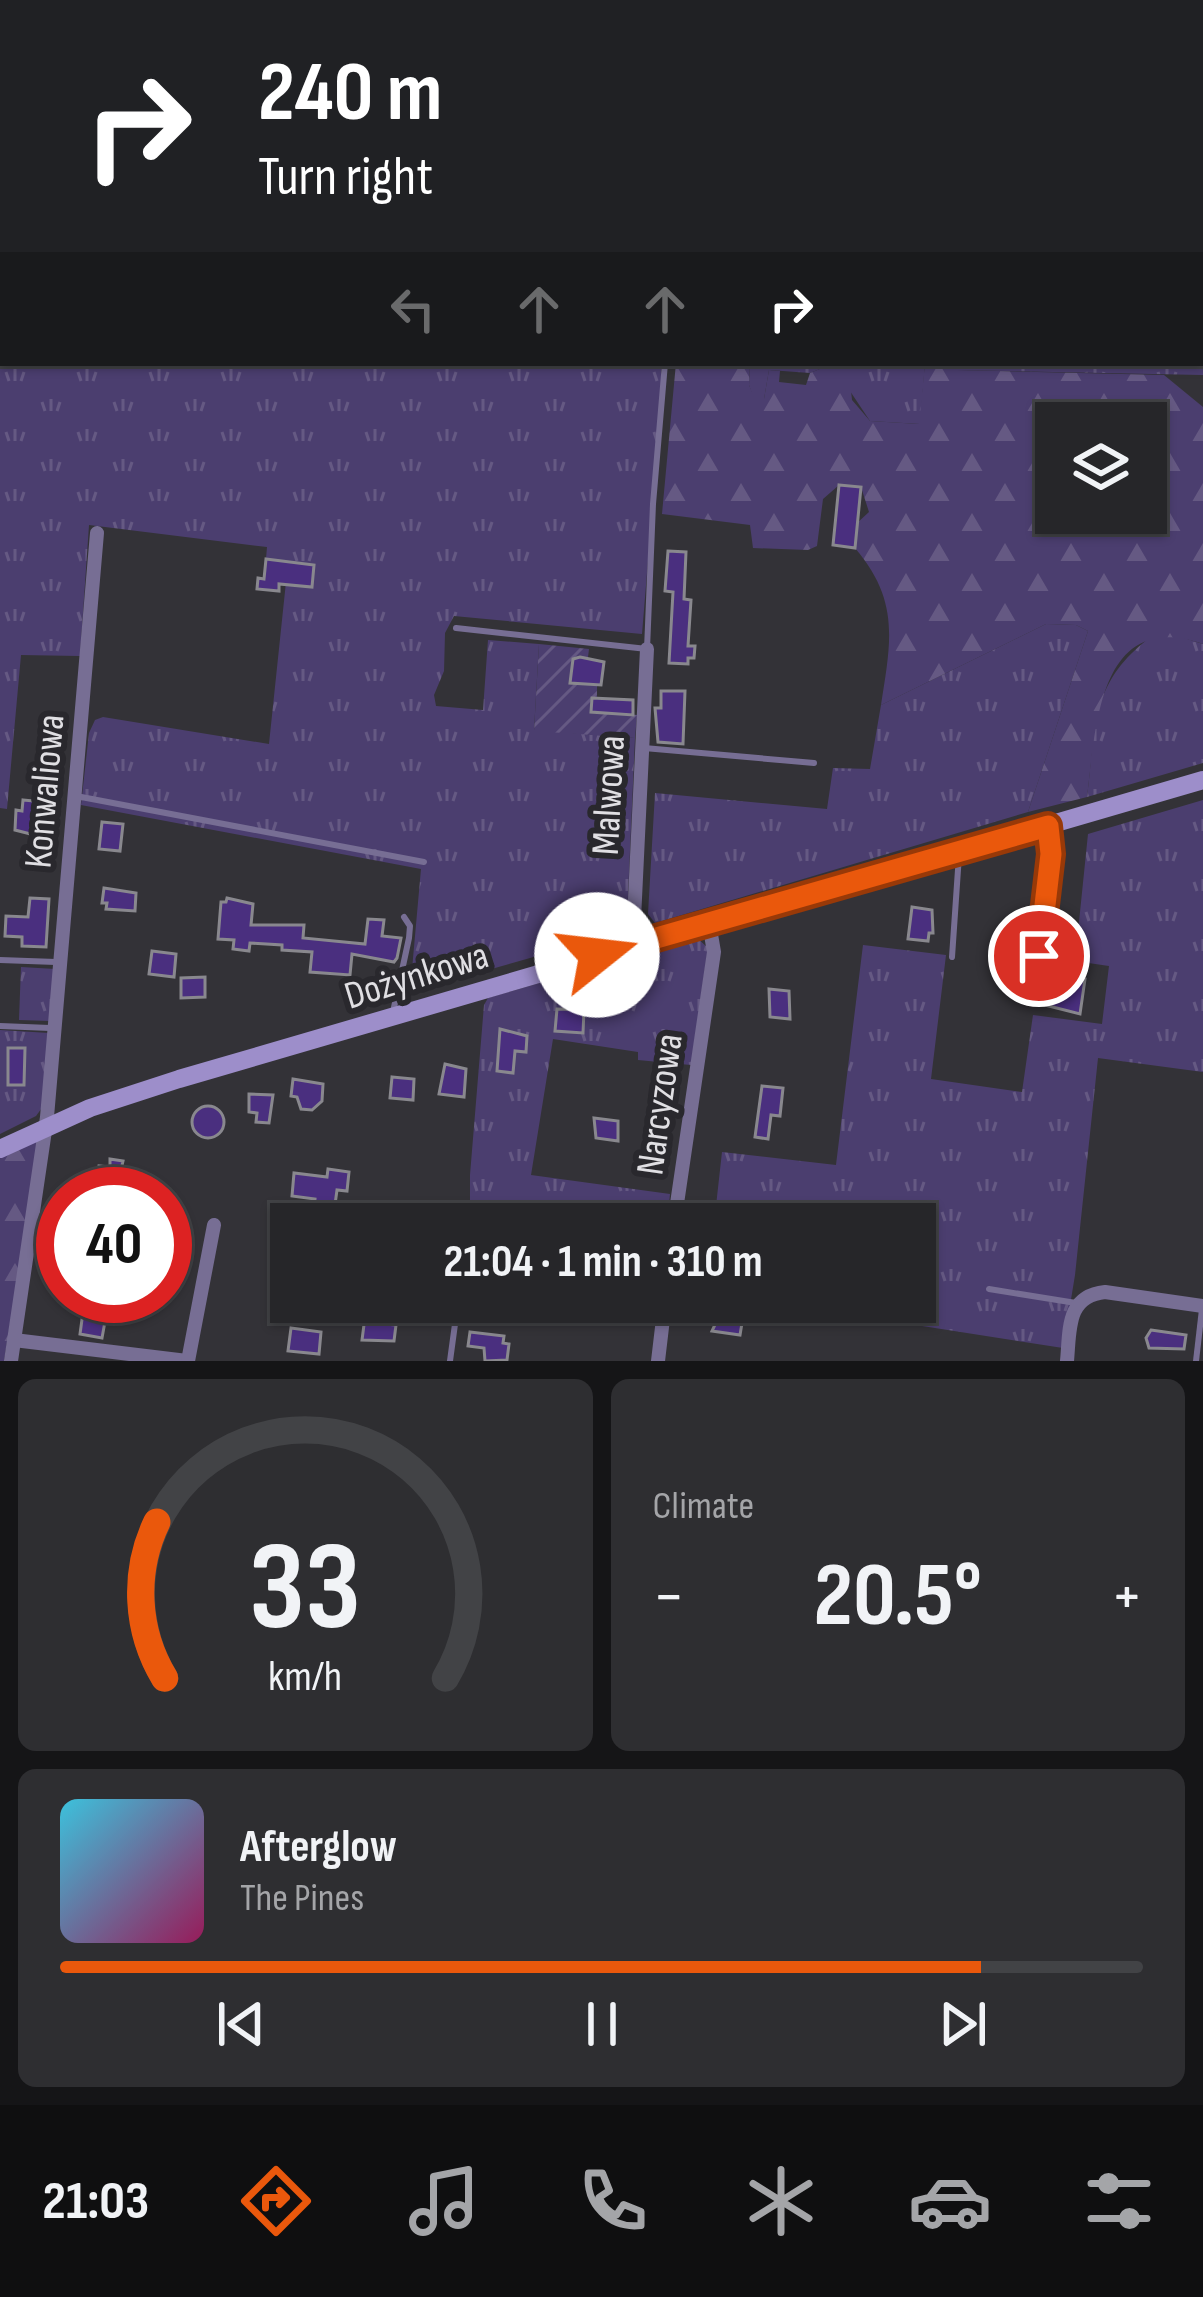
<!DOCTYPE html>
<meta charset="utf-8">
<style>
:root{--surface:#262629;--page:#2e2e31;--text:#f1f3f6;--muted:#a4a5a8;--line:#424346;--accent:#ea580c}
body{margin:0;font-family:"Sofia Sans Condensed",sans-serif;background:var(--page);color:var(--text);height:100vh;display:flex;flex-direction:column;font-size:45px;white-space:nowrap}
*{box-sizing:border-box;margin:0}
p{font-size:39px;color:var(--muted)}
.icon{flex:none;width:66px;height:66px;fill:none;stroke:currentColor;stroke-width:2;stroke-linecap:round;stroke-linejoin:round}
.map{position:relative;height:1361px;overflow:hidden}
.details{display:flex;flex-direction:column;gap:18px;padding:18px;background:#151517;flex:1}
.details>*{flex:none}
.banner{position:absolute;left:0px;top:0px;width:1203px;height:366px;box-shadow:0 3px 9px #0004,0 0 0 3px var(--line);background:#202124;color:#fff;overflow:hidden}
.tools{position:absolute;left:1035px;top:402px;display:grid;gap:24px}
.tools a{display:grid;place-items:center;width:132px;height:132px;border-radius:0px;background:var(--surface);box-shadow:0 3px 9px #0004,0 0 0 3px var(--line);font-size:60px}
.speed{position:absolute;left:36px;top:1167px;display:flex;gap:24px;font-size:60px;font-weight:700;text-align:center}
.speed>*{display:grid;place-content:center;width:156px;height:156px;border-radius:50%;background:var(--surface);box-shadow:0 3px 9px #0004,0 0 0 3px var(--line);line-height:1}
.speed .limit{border:18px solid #d22;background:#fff;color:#111}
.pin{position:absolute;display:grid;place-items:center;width:102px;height:102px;color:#fff;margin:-51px;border:6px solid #fff;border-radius:50%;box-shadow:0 3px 12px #0007}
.me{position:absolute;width:132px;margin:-66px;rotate:74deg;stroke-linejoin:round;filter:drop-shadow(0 0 9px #0008)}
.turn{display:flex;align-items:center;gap:42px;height:252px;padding:0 60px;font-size:54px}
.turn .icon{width:156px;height:156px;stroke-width:2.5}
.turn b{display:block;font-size:84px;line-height:102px}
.lanes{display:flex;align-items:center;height:114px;padding:0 60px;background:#0003;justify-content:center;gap:60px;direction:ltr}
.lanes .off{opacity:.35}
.big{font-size:90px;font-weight:700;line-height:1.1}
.details .tile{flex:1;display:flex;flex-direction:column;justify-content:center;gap:18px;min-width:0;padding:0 42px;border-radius:18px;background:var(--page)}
.details .dial{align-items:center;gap:0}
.dial svg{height:312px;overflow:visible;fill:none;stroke:var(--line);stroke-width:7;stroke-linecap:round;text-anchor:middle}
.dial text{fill:var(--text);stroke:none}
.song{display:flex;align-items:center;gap:36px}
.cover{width:144px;height:144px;border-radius:18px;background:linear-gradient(135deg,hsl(190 70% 55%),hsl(330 70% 35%))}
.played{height:12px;border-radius:6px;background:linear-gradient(90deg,var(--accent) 85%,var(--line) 85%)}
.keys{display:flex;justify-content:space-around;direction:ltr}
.heat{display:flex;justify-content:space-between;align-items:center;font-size:66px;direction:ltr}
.details .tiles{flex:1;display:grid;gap:18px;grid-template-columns:1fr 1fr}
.tile:last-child{grid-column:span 2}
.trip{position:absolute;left:270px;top:1203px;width:666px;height:120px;border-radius:0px;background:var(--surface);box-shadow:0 3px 9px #0004,0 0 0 3px var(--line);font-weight:700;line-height:120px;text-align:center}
.dock{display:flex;height:192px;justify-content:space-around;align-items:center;background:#0f0f10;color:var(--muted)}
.dock .icon{width:84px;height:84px}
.dock .current{color:var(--accent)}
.dock b{font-size:54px;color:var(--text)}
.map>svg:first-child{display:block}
.grass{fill:url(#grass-tufts)}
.forest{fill:url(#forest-firs);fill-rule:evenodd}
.garden{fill:url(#garden-furrows)}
.building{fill:#4a2f7f;stroke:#89888e;stroke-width:3}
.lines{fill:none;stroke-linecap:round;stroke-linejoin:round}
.lane{stroke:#776e94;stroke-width:6}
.street{stroke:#776e94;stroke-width:14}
.secondary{stroke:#9d8eca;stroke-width:18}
.route-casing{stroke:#983908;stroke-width:30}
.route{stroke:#ea580c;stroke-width:21}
.labels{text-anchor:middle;stroke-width:12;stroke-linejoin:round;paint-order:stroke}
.street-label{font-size:39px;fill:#e0dfe3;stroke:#29282d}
</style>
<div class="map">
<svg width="1203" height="1361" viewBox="0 0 1203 1361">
<defs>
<pattern id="grass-tufts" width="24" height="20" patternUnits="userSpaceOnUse" patternTransform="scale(3)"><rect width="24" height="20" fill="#4b3e6f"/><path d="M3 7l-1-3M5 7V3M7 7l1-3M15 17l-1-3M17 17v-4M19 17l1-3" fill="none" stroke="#655983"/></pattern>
<pattern id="forest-firs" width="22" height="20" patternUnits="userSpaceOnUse" patternTransform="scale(3)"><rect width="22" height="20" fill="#4b3e6f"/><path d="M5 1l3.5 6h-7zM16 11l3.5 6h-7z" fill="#655983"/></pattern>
<pattern id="garden-furrows" width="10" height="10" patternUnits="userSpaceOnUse" patternTransform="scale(3)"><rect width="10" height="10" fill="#4b3e6f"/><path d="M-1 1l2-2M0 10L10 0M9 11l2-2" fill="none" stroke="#655983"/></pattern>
</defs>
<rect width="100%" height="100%" fill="#333237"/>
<!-- grass -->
<g class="grass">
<path d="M0,0L151,3H3V363H661V402L642,634L454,616L445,633L444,671L434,695L436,706L483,710L488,640L539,644L534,730L635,738L627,918L618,933L410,992L421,869L81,805L89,733L95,720L103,717L269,744L288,563L266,559L267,547L89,525L80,656L21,655L7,809L0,808Z"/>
<path d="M1200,219L1203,375L956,370V363H1200Z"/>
<path d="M750,363H925L920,424L870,421L832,364L810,373L769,370L764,399H754L749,385Z"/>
<path d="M1046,624L1076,625L1088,631L1028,812L655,923L648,914L655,793L827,809L833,768L870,769L881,705Z"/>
<path d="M1152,636L1181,637L1203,644V763L1087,797C1096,725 1090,682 1152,636Z"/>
<path d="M1203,800V1072L1098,1058L1075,1275L1063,1348L769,1302H915V1224H714L722,1152L836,1165L863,945L946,955L931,1079L1022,1092L1033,1015L1102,1024L1109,966L1075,961L1088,834Z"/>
<path d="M696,937L708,948L691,1065L638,1060V1052L553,1039L531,1175L670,1194L667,1224H470V1175L484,1005L488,998Z"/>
<path d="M21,967L55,969L50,1021L19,1020Z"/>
<path d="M0,1030L49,1033L44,1105L36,1116L0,1134Z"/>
</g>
<!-- forest -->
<g class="forest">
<path d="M676,363H750L749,385L755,399H764L769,370L780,371L779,382L806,385L810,373L832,364L849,372L852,400L870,421L919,424L925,363H956L957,370L1164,375L1203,407V644C1099,608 1096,726 1087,797L1028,812L1088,631L1076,625L1046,624L881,705C891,641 900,601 855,548V525L869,512L861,487L839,485L823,499L817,546L808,550L753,548L750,525L662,514ZM1056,423H1146V513H1056Z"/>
<path d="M40,1138L4,1361H0V1158Z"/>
</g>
<!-- garden -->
<path class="garden" d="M539,644L589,649L588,657L573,660L571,682L597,685V711L637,715L635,738L534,731Z"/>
<!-- building -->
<g class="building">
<path d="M839,485L861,487L855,548L833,545Z"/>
<path d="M668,551L686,552L684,599L691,600L688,646H695L694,658H688V664L669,663L673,592L665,591Z"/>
<path d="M266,559L314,565L312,587L279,584V591L257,589L258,578L264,579Z"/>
<path d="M580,657L604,662L601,685L570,683L573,659Z"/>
<path d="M661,691H685L683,744L658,742L655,708H661Z"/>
<path d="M592,698L633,700V715L591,712Z"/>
<path d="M23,800L45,802L44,813H48L42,837L15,830L16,810L22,811Z"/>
<path d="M102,822L123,824L120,851L99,849Z"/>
<path d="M104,888L136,893L135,911L106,909L107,903H102Z"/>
<path d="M30,898L49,899L46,947L22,946V937L5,936L6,916L28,917Z"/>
<path d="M227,898L253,904L251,925H304L303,938L365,944L368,919L384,920L382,936L401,938L397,958L394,962L352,954L350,975L310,972L312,952L282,950V945L250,943L249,951L233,949L234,940L218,939L221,902H226Z"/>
<path d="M912,907L932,910L933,933H929L928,941L908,939Z"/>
<path d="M152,951L176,954L174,977L149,974Z"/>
<path d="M205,977V997L181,998V978Z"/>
<path d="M1073,977L1085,979L1080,1014L1045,1005L1047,986L1071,989Z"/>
<path d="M769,989L789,991L790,1019L770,1017Z"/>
<path d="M557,1009L584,1010L583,1033L555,1031Z"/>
<path d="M500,1029L527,1036L526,1052L515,1051L513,1073L497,1071Z"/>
<path d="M8,1048H25L24,1085H8Z"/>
<path d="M445,1064L466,1069L464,1097L439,1094Z"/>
<path d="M392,1077L414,1079L413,1100L390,1098Z"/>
<path d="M293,1079L323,1084L322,1101L312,1110L301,1109L297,1097L291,1096Z"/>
<path d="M762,1086L783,1088L780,1116L771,1115L768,1139L755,1137Z"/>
<path d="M249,1094L273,1095L269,1123L256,1122L257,1113L249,1112Z"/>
<circle cx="208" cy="1122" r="16"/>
<path d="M594,1118L618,1121V1141L596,1138Z"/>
<path d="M110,1159L123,1161L116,1191L81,1187L98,1174L99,1166L110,1167Z"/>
<path d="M328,1169L349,1172L347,1191L337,1190L333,1219L313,1217L315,1199L292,1196L294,1173L327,1177Z"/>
<path d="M83,1312L106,1316L102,1338L80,1334Z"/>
<path d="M720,1314L743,1317L740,1335L712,1331Z"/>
<path d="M365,1317L385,1319L384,1324L396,1325L394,1341L362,1340Z"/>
<path d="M291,1328L321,1332L319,1354L288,1351Z"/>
<path d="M1151,1330L1186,1335L1184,1349L1149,1348L1146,1338Z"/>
<path d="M470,1332L504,1336L503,1343L509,1344L507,1360L485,1361L484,1348L468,1346Z"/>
</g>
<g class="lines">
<!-- lane -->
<g class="lane">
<path d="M597,3L601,0"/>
<path d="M456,628L647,649L653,504L665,363"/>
<path d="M644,748L814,763"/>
<path d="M76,796L424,862"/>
<path d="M1039,956L1051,855L1049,829"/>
<path d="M952,957L959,855"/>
<path d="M0,960L56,962"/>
<path d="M393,1012L409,938L410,926L404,917"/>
<path d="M0,1026L50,1028"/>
<path d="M989,1289L1076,1303"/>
<path d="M450,1361L458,1302"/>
<path d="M1196,1361L1202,1309"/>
</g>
<!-- street -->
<g class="street">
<path d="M637,943L634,919L647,649"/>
<path d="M674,1224L714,952L709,923"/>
<path d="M14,1340L187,1361"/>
<path d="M11,1361L47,1117L97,533"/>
<path d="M188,1361L214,1225"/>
<path d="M658,1361L665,1302"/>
<path d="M1067,1361C1070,1330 1066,1296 1105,1292L1203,1306"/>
</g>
<!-- secondary -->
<path class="secondary" d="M0,1149L90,1108L179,1079L1203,780"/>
</g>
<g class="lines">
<!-- route casing -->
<g class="route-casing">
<path id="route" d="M597,955L1048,826L1051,854L1039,956"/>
</g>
<!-- route -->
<use href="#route" class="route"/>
</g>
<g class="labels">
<!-- street labels -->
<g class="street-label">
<text transform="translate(43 791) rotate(-85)" y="14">Konwaliowa</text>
<text transform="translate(607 795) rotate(-87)" y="14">Malwowa</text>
<text transform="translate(416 974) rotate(-17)" y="14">Dożynkowa</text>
<text transform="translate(658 1104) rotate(-82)" y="14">Narcyzowa</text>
</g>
</g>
</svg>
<div class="tools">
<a><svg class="icon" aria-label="layers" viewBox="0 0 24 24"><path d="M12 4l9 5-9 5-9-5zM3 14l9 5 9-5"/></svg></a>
</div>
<div class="speed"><div class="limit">40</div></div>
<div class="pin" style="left:1039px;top:956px;background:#d93025"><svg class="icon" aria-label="arrive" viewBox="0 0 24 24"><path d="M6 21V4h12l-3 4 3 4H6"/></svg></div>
<svg class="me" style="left:597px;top:955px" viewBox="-20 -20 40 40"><circle r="19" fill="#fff"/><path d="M0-13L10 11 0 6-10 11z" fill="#ea580c"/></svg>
<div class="trip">21:04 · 1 min · 310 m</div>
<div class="banner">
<div class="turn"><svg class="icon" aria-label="right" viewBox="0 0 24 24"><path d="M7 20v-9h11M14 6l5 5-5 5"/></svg><div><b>240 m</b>Turn right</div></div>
<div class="lanes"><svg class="icon off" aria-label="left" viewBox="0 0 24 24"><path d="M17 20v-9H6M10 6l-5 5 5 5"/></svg><svg class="icon off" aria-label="ahead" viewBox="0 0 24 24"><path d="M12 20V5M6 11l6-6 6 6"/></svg><svg class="icon off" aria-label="ahead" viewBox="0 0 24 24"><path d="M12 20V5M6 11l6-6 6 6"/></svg><svg class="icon" aria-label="right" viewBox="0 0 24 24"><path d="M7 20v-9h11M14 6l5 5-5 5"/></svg></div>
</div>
</div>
<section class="details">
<div class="tiles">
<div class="tile dial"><svg viewBox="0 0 100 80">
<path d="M14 69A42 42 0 1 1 86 69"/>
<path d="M14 69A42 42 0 0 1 12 29" stroke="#ea580c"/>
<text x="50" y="56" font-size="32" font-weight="700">33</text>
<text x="50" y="72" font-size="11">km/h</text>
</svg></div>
<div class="tile"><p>Climate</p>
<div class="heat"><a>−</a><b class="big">20.5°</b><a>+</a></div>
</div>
<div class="tile">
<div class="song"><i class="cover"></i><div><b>Afterglow</b><p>The Pines</p></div></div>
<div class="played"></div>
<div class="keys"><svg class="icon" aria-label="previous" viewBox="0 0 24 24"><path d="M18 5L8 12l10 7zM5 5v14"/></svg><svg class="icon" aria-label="pause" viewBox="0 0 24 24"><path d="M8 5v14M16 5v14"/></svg><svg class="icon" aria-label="next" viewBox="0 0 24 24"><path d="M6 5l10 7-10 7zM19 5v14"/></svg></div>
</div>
</div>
</section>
<nav class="dock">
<b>21:03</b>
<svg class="icon current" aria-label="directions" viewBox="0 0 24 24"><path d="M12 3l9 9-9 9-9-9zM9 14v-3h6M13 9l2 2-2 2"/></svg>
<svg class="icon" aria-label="music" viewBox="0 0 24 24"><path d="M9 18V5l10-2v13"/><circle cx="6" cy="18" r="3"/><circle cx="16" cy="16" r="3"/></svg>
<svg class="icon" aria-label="phone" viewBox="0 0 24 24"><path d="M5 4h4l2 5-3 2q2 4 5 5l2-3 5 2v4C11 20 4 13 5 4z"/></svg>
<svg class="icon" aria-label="climate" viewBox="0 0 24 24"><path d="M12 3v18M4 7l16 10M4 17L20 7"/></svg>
<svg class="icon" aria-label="car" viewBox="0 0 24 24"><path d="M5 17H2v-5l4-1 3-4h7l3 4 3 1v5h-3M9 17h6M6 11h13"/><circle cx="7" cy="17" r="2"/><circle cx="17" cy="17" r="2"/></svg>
<svg class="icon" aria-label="filters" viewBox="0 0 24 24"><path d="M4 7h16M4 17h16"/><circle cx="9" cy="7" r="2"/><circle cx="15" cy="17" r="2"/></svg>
</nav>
